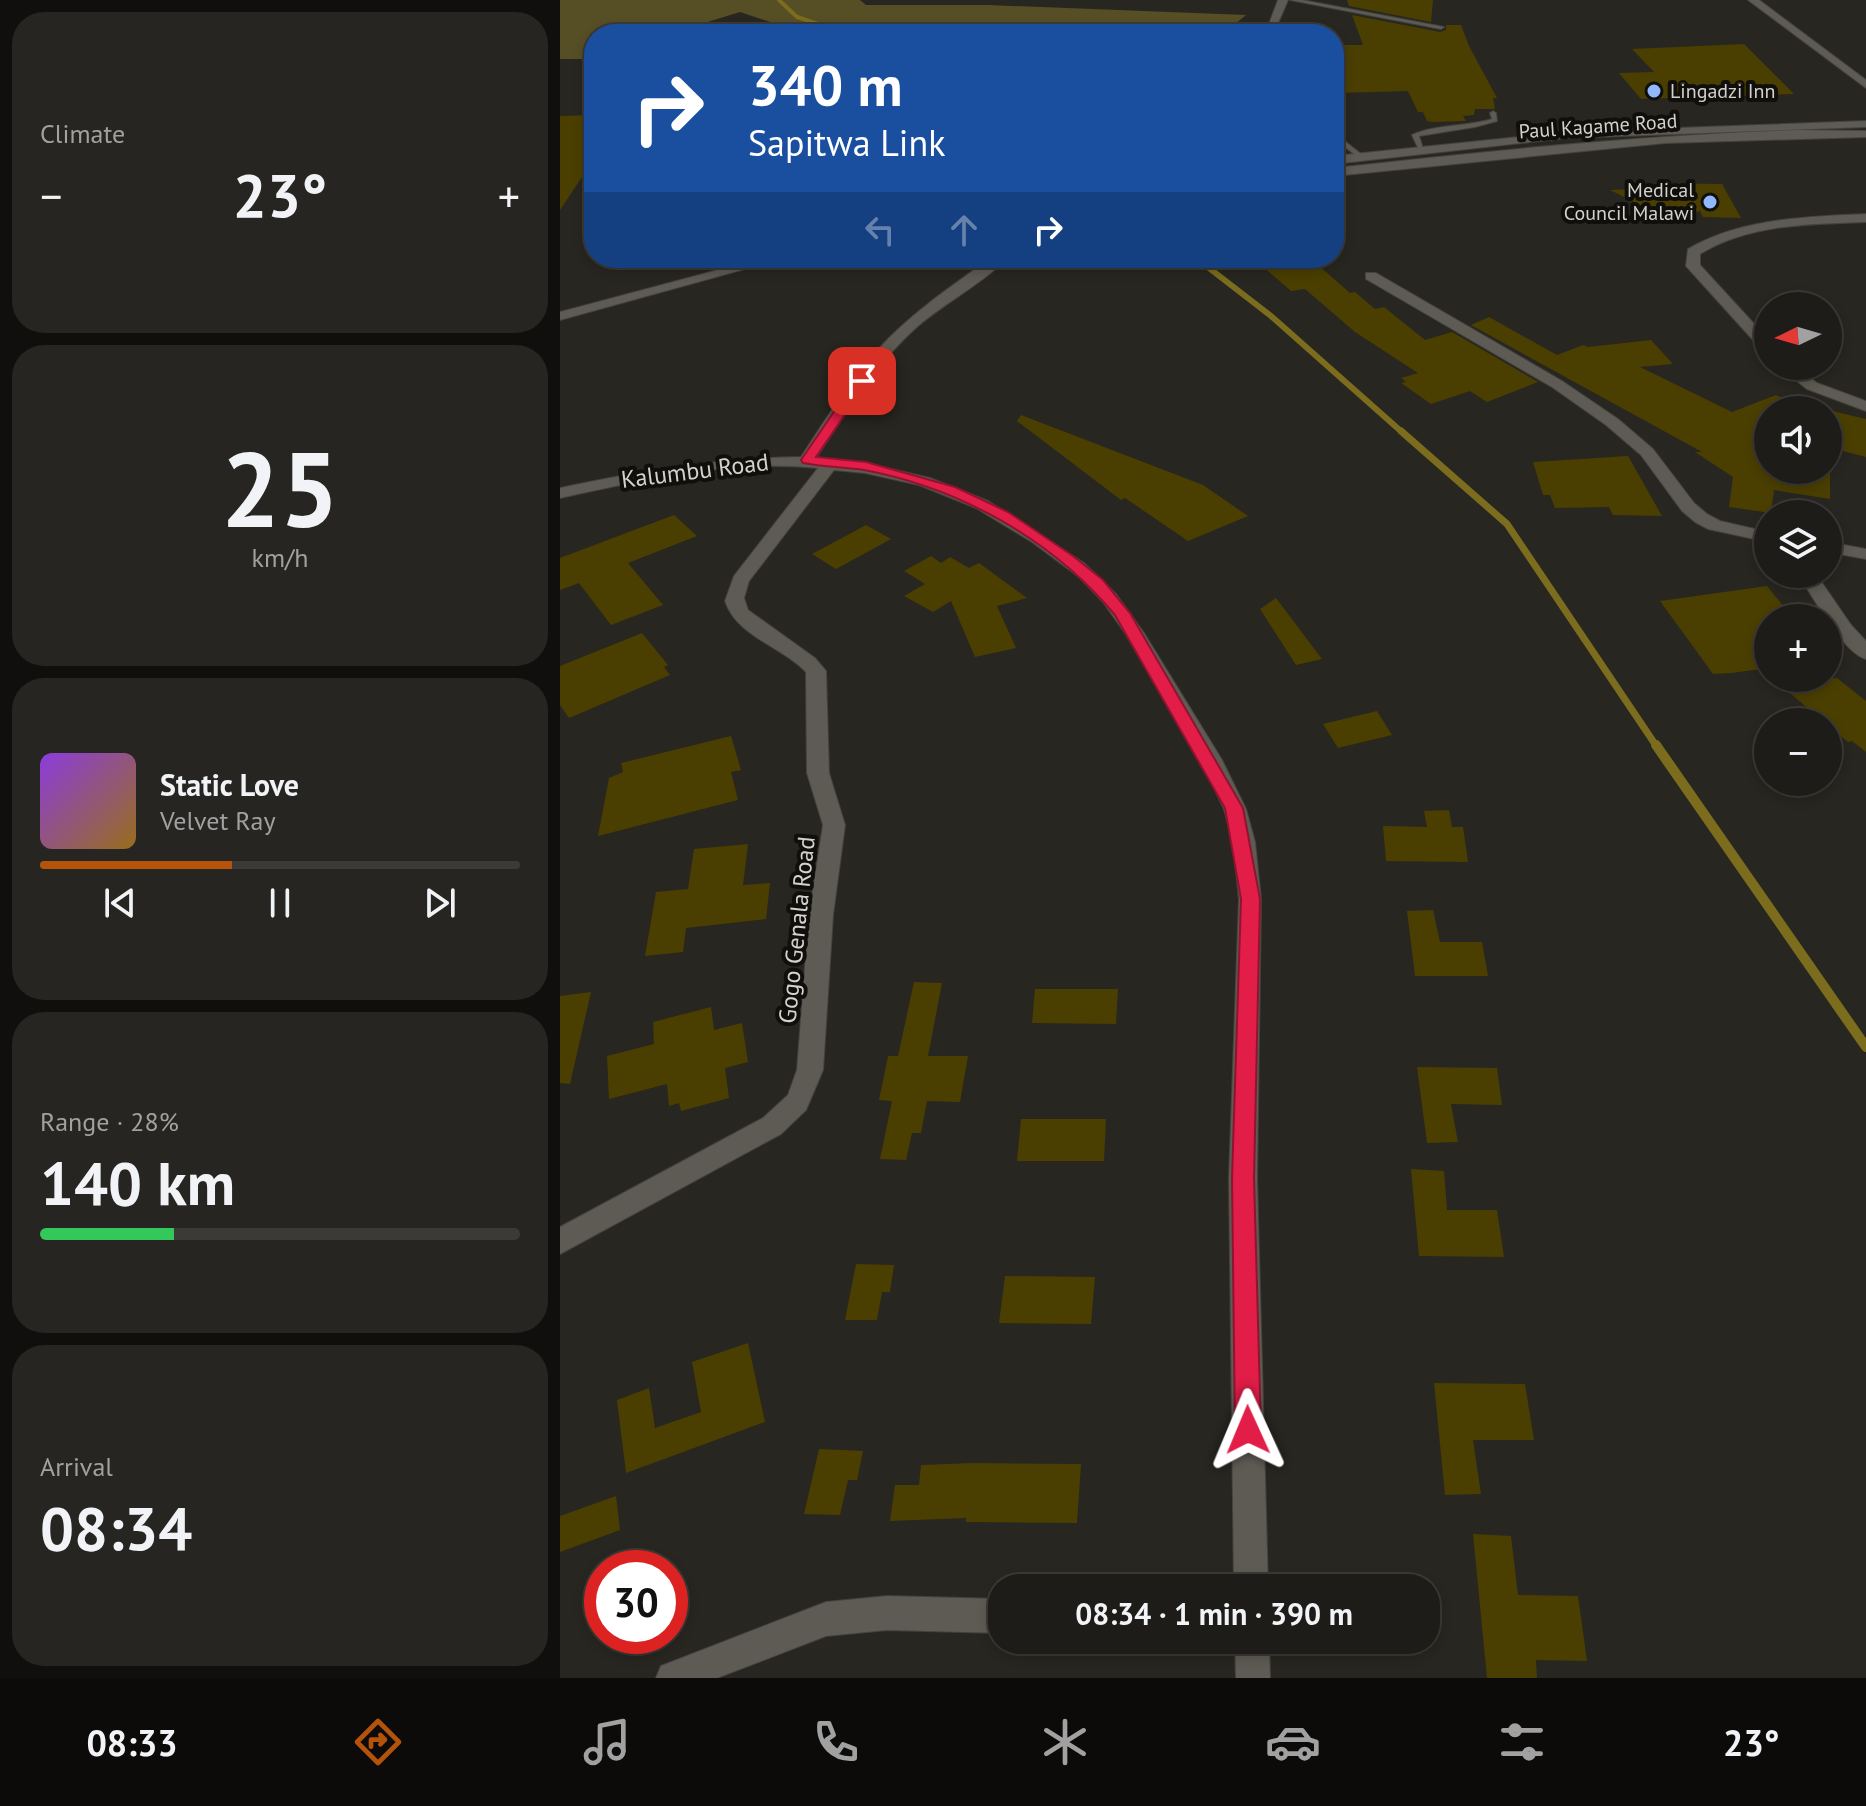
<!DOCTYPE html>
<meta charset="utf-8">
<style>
:root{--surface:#1e1c18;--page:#262521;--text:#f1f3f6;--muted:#a1a1a2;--line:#3c3a37;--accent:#b45309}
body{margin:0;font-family:"PT Sans",sans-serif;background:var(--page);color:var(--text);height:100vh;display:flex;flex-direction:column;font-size:30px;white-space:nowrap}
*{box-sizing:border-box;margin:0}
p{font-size:26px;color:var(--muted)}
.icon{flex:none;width:44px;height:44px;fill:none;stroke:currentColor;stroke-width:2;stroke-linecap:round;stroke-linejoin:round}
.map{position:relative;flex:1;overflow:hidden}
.details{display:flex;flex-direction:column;gap:12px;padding:12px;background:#100f0d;width:560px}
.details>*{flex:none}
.guide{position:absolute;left:24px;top:24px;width:760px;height:244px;border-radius:32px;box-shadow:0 4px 12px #0003,0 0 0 2px var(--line);background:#1a4fa0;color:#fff;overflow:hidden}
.needle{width:52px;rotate:265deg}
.buttons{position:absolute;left:1194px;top:292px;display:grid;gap:16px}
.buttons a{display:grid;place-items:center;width:88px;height:88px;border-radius:50%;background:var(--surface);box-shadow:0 4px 12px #0003,0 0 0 2px var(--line);font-size:40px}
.speed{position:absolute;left:24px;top:1550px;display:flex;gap:16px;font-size:40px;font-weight:700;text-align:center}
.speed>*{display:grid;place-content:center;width:104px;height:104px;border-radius:50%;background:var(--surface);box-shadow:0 4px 12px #0003,0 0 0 2px var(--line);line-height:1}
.speed .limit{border:12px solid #d22;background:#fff;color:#111}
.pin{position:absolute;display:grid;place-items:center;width:68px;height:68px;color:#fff;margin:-34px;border-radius:16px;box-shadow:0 4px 12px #0006}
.me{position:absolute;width:88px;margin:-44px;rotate:359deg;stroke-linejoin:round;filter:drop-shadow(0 0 6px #0008)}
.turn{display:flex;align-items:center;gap:28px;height:168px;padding:0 32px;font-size:36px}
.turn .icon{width:104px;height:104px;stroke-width:2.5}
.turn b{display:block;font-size:56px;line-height:68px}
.lanes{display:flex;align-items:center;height:76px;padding:0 32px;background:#0003;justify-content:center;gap:40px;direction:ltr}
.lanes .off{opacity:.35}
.big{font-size:60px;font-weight:700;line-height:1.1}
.details .widget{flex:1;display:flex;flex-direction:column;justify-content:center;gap:12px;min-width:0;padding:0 28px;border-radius:32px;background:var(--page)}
.details .dial{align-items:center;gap:0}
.dial b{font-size:104px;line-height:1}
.song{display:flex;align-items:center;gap:24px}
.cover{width:96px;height:96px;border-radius:12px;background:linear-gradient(135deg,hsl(270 70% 55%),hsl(40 70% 35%))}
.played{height:8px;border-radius:4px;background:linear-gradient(90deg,var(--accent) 40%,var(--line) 40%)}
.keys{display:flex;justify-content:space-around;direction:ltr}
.heat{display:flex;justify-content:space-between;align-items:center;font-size:44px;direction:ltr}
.charge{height:12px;border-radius:6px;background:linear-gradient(90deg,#34c759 28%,var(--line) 0)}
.trip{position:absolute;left:428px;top:1574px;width:452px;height:80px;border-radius:32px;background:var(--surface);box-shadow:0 4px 12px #0003,0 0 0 2px var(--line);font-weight:700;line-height:80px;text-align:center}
.tabs{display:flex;height:128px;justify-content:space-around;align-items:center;background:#0c0b0a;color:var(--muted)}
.tabs .icon{width:56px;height:56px}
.tabs .current{color:var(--accent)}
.tabs b{font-size:36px;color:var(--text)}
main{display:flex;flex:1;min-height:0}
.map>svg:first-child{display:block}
.green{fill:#564e25}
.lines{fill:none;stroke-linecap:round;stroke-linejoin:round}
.stream-far3{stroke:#7b6d1d;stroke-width:4}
.stream-far2{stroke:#7b6d1d;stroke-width:6}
.stream-far1{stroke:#7b6d1d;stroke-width:7}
.stream{stroke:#7b6d1d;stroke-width:10}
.building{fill:#4a3f00}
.service-casing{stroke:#43423c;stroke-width:2}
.minor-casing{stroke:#43423c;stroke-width:2}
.tertiary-casing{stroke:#43423c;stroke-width:2}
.service{fill:#5d5b53;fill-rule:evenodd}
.minor{fill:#5d5b53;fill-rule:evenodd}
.tertiary{fill:#5d5b53;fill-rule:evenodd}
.route{fill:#e11d48;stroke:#92132f;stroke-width:2}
.poi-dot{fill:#91b8fd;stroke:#100f0c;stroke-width:3}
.labels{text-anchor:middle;stroke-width:8;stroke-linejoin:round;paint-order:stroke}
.far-poi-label{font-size:20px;fill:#d3d2ce;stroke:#100f0c;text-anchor:start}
.far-street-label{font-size:20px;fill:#d3d2ce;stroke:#100f0c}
.street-label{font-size:24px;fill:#d3d2ce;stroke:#100f0c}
</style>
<main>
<section class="details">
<div class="widget"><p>Climate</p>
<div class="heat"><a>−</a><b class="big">23°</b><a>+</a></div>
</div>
<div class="widget dial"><b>25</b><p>km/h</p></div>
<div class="widget">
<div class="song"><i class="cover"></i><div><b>Static Love</b><p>Velvet Ray</p></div></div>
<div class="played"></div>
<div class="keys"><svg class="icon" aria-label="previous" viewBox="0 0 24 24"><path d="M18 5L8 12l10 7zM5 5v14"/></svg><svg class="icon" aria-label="pause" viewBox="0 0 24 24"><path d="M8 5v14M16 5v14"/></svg><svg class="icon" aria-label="next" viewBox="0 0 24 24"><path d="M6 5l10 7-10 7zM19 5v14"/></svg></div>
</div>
<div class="widget"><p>Range · 28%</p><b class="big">140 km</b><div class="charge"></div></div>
<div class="widget"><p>Arrival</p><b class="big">08:34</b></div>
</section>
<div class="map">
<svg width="1306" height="1678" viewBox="0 0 1306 1678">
<rect width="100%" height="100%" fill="#282620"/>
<!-- green -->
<path class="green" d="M0,0H300L306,5H428L686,15L663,34H220L218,33L222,26L180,12L109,34H34V59H0Z"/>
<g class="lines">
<!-- stream-far3 -->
<path class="stream-far3" d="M219,0L237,17L288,34"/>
<!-- stream-far2 -->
<path class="stream-far2" d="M636,258L711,316L843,433"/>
<!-- stream-far1 -->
<path class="stream-far1" d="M841,431L947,524L1097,747"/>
<!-- stream -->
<path class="stream" d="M1096,745L1306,1047"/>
</g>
<!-- building -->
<g class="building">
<path d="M787,0H873L871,22L789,6Z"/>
<path d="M792,15L880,32L886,30V25H901L909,46L937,98H933L935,109H915L914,115L903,116L906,121L873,122L867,121L863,112H858L848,91L774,93V45H803Z"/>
<path d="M1184,44L1234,94L1081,99L1059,73L1094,72L1072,49Z"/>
<path d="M34,115V159L0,210V116Z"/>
<path d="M1095,183L1162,184L1181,218L1143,217L1140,211L1109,219L1050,190L1097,188Z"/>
<path d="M693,258H750L790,293L795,292L815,309L824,307L865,340L892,332L978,382L927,402L910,391L871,404L841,383L846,382L841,378L858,373L795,332L745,289L731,291Z"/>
<path d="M929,317L997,355L1023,345L1028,347L1091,340L1113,364L1080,367L1172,412L1216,395L1247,410H1208V470H1270V499L1214,490L1211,513L1169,507L1173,477L1135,452H1142L911,325Z"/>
<path d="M1268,410L1306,419V457L1268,447Z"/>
<path d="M461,415L643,485L688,516L628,541L565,498L561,500L457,421Z"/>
<path d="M1068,456L1102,516L1053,515L1049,507L995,508L990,495H983L973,462Z"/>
<path d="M114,515L137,536L68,563L103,605L51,625L19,583L0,590V558Z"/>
<path d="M306,525L331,539L276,569L252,554Z"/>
<path d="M371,556L381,563L390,557L409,568L419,563L467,598L437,606L456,648L415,657L391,601L373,612L344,596L365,584L344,571Z"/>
<path d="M1207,586L1233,618H1203L1208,622V668L1171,673L1153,674L1100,601Z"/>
<path d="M716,598L762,659L736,665L700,609Z"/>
<path d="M82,633L108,665L104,667L110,675L9,718L0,705V666Z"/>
<path d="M1212,678H1277L1306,701V752L1292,741L1288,742L1268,726V722H1264Z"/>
<path d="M817,711L832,735L778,748L763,724Z"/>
<path d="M171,736L181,770L171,772L178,800L38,836L49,778L63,772L61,763Z"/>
<path d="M889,810L892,827H903L908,862L826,861L823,826L867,827L864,811Z"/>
<path d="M188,844L183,885L210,883L206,919L126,928L123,952L85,956L96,892L128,889L134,849Z"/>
<path d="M873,910L880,942H922L928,976H855L847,911Z"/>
<path d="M354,982L382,983L368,1056H408L400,1102L367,1101L361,1133H352L346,1160L320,1159L332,1101L319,1100L328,1056H338Z"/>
<path d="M475,989H558L556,1024L472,1023Z"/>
<path d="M31,992L10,1084L0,1083V996Z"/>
<path d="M151,1007L154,1030L182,1023L188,1062L165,1068L169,1098L121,1111L119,1103L109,1106L107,1084L49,1099L47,1056L94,1044L93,1022Z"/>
<path d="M857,1067L937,1068L942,1105L891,1104L898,1142L867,1143Z"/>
<path d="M461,1119H546L544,1161H457Z"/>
<path d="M851,1169L884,1171L887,1210H937L944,1257L859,1256Z"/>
<path d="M296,1264L334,1265L330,1292H322L317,1320H285Z"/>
<path d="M445,1276L535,1277L531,1324L439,1323Z"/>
<path d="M188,1343L205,1422L66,1473L57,1400L89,1388L95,1428L141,1412L132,1362Z"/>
<path d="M874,1383L965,1384L974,1440H913L921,1494L885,1495Z"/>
<path d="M259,1449L303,1451L297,1480H288L280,1515L244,1514Z"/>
<path d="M413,1463L521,1464L517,1523L406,1522V1518L330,1521L335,1485H359L361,1465Z"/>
<path d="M56,1496L60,1530L0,1552V1516Z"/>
<path d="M913,1534L951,1536L958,1595L1018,1596L1027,1661L976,1660L977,1678H927Z"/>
</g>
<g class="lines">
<!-- service casing -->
<g class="service-casing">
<g id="service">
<path d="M730,0H742L884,27L881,29Z"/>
<path d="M933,111L936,113L937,121L915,127L859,136L864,152H860L852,135C876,124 906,127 932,119L930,113Z"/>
<path d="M774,137L782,139L806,158L801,159L778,142L774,141Z"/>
</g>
</g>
<!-- minor casing -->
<g class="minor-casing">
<g id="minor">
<path d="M718,0H728L715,30L706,32Z"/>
<path d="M1188,0H1199L1306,80V88Z"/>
<path d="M1306,121V127L1006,138L774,164V156L1006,132Z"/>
<path d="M1306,214V222C1250,224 1189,224 1140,254V265L1208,339V352L1203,351L1126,266L1128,249C1181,218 1246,217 1306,214Z"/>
<path d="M431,258H447C422,284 386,302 358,326C316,363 287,411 256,458L305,463L370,478L428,501L524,563L556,594L584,633L662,760L686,809L695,842L701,899L697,1178L708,1588H674L669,1178L679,899L673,842L664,809L641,760L565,633L543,602L519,577L472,542L416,508L359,485L305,473L274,470L189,581L184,598L188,610L255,658L266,671L269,773L285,825L273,915L263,1070L246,1110L221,1134L0,1254V1227L203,1118L228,1095L237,1070L249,915L263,825L247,773L246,672C222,646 177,637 165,601L174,576L258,468C172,459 83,480 0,498V488C80,471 158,458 241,457C268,416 294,373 329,338C360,307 396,283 431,258Z"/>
<path d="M806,273H816L1002,381L1058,419L1093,449L1134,503L1147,514L1160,521L1208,532V542L1148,529L1135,522L1122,511L1081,455L1046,425L992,387L806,279Z"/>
<path d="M1218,366H1234L1257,383L1306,401V411L1247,389Z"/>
<path d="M1268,542L1306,549V559L1268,552Z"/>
<path d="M1238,574H1256L1291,625L1306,641V659C1283,653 1252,595 1238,574Z"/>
<path d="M327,1596L442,1599V1633L327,1630L266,1636L157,1678H96L101,1666L266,1602Z"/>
<path d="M675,1640H709L710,1678H676Z"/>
</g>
</g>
<!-- tertiary casing -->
<g class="tertiary-casing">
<g id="tertiary">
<path d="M1239,130L1306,131V137L1106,143L774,176V168C929,151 1083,135 1239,130Z"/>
<path d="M203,258H225L0,320V312Z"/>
</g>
</g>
<!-- service -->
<use href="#service" class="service"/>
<!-- minor -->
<use href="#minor" class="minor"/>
<!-- tertiary -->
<use href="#tertiary" class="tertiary"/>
</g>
<!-- route -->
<path class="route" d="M297,378L308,381L256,457L306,462L395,487L448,512L513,556L543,580L570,613L683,808L700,899L694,1178L701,1430L697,1439L688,1443L679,1439L675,1430L672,1178L681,899L665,808L555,615C493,540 400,488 304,470C284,467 263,467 243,463L241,460Z"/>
<!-- markers -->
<g class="poi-dot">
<circle cx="1094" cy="91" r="8"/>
<circle cx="1150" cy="202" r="8"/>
</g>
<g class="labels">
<!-- far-poi labels -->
<g class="far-poi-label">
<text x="1110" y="98">Lingadzi Inn</text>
<text x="1134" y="197" text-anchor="end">Medical<tspan x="1134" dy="23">Council Malawi</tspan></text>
</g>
<!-- far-street labels -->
<g class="far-street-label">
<text transform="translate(1038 126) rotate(-4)" y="7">Paul Kagame Road</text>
</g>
<!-- street labels -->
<g class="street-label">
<text transform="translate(135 471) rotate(-7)" y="8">Kalumbu Road</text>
<text transform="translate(237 930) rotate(-84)" y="8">Gogo Genala Road</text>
</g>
</g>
</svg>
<div class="buttons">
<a><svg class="needle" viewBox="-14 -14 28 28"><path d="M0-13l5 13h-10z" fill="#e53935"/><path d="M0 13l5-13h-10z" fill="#a1a1a2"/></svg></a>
<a><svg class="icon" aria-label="sound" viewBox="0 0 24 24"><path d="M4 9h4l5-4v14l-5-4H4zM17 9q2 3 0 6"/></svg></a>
<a><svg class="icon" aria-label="layers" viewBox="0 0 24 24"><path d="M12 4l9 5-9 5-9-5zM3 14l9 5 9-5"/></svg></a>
<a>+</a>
<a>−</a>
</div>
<div class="speed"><div class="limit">30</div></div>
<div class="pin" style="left:302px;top:381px;background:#d93025"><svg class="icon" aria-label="arrive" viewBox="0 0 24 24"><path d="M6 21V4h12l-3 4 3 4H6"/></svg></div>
<svg class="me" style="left:688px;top:1430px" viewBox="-20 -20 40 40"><path d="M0-17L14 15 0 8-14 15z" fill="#e11d48" stroke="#fff" stroke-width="4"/></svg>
<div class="trip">08:34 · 1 min · 390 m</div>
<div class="guide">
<div class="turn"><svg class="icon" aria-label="right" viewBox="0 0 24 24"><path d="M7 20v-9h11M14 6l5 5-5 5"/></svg><div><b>340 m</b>Sapitwa Link</div></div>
<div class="lanes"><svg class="icon off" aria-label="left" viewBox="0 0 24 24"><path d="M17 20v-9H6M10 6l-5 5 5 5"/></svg><svg class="icon off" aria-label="ahead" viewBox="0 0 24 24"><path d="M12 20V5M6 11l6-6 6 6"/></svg><svg class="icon" aria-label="right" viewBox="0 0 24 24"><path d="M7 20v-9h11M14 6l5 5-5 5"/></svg></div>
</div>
</div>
</main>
<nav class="tabs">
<b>08:33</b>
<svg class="icon current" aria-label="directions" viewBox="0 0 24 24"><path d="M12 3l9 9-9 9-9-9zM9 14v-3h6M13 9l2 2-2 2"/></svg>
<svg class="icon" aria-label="music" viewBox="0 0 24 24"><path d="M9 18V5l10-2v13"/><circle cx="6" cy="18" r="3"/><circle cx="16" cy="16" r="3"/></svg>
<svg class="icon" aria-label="phone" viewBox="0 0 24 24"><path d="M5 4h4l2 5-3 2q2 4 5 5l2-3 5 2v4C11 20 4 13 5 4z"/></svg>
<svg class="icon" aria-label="climate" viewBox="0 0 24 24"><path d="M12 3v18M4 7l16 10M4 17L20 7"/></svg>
<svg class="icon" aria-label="car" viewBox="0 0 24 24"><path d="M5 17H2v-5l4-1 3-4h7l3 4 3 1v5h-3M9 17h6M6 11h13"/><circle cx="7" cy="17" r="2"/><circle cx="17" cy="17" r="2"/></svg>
<svg class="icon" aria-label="filters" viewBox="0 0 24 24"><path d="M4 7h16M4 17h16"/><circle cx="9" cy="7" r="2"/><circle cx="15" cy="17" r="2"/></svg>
<b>23°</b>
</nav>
